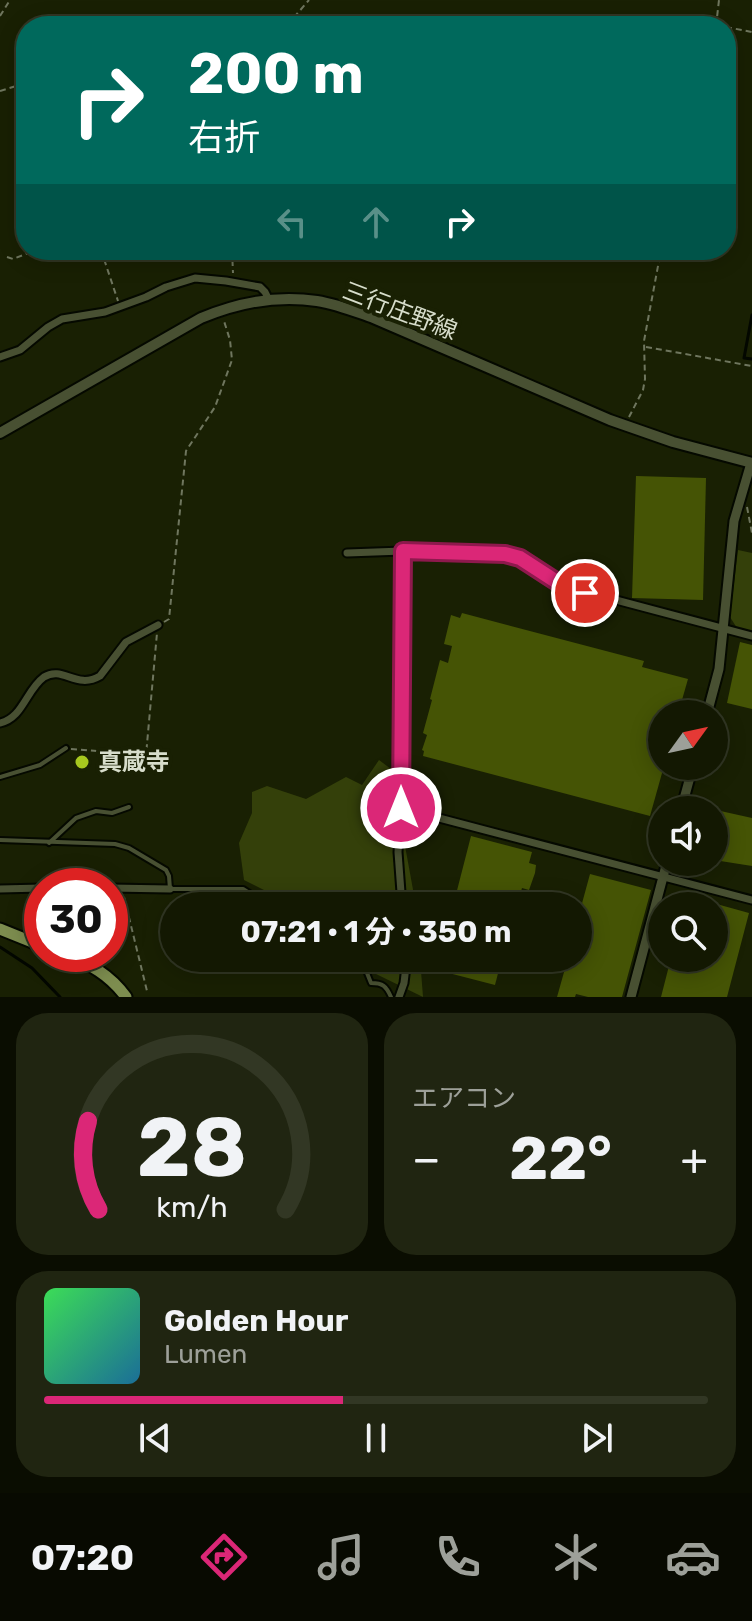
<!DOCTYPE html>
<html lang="ja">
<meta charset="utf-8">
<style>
:root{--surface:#131802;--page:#202511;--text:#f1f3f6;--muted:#9da099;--line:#323724;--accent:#db2777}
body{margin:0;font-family:Rubik,"Noto Sans JP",sans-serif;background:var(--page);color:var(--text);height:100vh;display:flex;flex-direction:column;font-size:30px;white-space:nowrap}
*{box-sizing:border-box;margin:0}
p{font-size:26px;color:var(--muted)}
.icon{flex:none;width:44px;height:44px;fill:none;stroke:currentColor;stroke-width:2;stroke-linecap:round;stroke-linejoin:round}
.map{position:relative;height:997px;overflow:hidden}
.drawer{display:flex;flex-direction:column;gap:16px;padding:16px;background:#0a0d01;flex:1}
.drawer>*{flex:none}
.banner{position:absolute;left:16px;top:16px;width:720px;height:244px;border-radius:32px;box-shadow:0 4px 20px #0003,0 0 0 2px var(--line);background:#00695c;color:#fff;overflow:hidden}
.needle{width:52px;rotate:57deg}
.fabs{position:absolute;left:648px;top:700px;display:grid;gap:16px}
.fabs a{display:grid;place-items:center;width:80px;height:80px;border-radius:50%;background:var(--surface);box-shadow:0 4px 20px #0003,0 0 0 2px var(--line);font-size:40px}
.speed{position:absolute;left:24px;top:868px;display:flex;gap:16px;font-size:40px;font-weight:700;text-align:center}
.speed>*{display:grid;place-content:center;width:104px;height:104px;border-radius:50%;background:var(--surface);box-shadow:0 4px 20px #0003,0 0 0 2px var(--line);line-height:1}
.speed .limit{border:12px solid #d22;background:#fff;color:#111}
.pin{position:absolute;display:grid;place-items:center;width:68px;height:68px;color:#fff;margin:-34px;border:4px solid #fff;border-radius:50%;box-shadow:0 2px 8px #0007}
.me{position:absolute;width:88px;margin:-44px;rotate:0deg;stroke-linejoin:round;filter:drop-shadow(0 0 6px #0008)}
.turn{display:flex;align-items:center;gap:28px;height:168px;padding:0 40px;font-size:36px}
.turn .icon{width:104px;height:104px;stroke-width:2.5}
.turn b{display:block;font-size:56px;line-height:68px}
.lanes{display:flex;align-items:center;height:76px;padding:0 40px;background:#0003;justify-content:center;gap:40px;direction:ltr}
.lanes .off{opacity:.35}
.big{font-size:60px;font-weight:700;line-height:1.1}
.drawer .card{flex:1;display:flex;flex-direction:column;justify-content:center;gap:12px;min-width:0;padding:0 28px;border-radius:32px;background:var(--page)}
.drawer .dial{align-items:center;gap:0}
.dial svg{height:208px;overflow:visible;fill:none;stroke:var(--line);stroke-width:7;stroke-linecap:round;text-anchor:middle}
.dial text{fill:var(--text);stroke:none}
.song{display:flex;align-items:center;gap:24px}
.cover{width:96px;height:96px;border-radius:12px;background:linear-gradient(135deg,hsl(130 70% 55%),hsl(200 70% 35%))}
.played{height:8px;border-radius:4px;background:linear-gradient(90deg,var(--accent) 45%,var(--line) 45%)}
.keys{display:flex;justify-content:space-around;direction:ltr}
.heat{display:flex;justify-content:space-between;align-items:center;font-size:44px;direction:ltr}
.drawer .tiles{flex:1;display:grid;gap:16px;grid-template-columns:1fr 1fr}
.card:last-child{grid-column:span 2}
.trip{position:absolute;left:160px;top:892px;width:432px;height:80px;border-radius:40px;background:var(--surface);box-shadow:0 4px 20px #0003,0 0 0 2px var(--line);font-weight:700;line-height:80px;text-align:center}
.tab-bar{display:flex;height:128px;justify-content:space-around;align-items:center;background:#080a01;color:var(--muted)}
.tab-bar .icon{width:56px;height:56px}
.tab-bar .selected{color:var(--accent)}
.tab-bar b{font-size:36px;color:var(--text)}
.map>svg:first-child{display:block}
.green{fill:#34400a}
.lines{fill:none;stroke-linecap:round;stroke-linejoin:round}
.stream{stroke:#030700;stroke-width:3}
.building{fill:#455405}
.service-casing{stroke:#050900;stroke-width:8}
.minor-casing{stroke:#050900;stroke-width:11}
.tertiary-casing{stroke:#050900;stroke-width:13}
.secondary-casing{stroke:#050900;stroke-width:14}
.primary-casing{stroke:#050900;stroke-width:15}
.path{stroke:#6f765e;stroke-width:2;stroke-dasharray:6 4;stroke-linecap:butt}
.service{stroke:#485032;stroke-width:4}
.minor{stroke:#485032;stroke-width:7}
.tertiary{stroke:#485032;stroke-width:9}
.secondary{stroke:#485032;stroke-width:10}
.primary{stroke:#7d8d4f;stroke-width:11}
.route-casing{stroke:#8e194d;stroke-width:20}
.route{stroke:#db2777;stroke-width:14}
.poi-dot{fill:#a7c81f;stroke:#192003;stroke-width:3}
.labels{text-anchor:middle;stroke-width:8;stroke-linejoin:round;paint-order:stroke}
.street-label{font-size:24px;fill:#d7ddcb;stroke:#192003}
.poi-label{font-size:24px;font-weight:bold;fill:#d7ddcb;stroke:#192003;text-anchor:start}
</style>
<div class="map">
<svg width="752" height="997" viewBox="0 0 752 997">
<rect width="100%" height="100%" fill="#192003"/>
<!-- green -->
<g class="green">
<path d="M738,550L752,553V631L737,628L730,617Z"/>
<path d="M379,760L391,769L416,906H292L282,899L244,880L239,843L252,813V792L267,786L306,799L346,777L362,785Z"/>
<path d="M366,958H420L423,997L376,974Z"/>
</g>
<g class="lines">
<!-- stream -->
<g class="stream">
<path d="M752,315L744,358L752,359"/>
<path d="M0,947L32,968L60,997"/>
</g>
</g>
<!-- building -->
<g class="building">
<path d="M636,476L706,478L703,600L632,598Z"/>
<path d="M462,613L644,661L642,667L688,679L678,714H662V766H664L650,816L423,756L424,751L422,750L427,735L423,733L432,700L430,699L440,660L448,663L452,646L444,644L451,615L460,618Z"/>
<path d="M740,642L752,645V709L727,703Z"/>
<path d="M716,810L752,818V866L714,860V819Z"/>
<path d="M471,836L532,852L529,863L536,865L535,873L529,890L522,888L517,906H453Z"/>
<path d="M590,874L651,890L622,997H588L576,994L575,997H557L568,958H578V918Z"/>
<path d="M695,898L749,913L727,997H661L671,958H714V906H693Z"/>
<path d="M440,958H502L495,985L437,970Z"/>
</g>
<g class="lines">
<!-- service casing -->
<g class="service-casing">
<g id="service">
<path d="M0,777L40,765L66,748"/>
<path d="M0,840L115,844L129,848L166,870L169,876L170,889H243L270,906"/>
<path d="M49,843L76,818L96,811L112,813L129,807"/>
<path d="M361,958L371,983C383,983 386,986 391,997"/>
</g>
</g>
<!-- minor casing -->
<g class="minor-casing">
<g id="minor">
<path d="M0,357L20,350L48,327L62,319L105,312L146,297L166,287L195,278L226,281L260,287L265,292L269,300"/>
<path d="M347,553L403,551"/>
<path d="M0,723C23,718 26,690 44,677C63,665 76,690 100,676L126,642L158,625"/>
<path d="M401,808L752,900"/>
<path d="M110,888L170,889"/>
<path d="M0,889L42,888"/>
<path d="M402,906L398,852L401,808L403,551L505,554L520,558L567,587L752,636"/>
<path d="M399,997L404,983L407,958"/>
</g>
</g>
<!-- tertiary casing -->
<g class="tertiary-casing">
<g id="tertiary">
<path d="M707,714L719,669L734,521L751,463"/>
<path d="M681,810L693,766"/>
<path d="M631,997L667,862"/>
</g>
</g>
<!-- secondary casing -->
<g class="secondary-casing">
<path id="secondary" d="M0,433L201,318C237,303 278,295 317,301C336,304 354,311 371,317L610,420L673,442L752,463"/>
</g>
<!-- primary casing -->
<g class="primary-casing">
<g id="primary">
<path d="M0,929L42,946"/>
<path d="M64,954C89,963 110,975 126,997"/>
</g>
</g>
<!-- path -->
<g class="path">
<path d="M0,16L10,0"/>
<path d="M291,26L290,22L309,0"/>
<path d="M716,26L719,0"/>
<path d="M726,27L752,32"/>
<path d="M0,91L26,83"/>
<path d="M101,250L118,301"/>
<path d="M232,250L233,273"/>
<path d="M7,257L13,259L36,250"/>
<path d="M646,347L752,366"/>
<path d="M629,417L643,390L645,379L644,341L661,250"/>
<path d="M747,507L752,533"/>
<path d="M164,622L169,619L186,451L215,407L232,360L230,340L224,321"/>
<path d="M71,749L146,755L157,633"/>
<path d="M124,897L147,991"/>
</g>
<!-- service -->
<use href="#service" class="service"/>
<!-- minor -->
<use href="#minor" class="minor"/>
<!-- tertiary -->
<use href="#tertiary" class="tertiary"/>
<!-- secondary -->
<use href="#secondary" class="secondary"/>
<!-- primary -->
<use href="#primary" class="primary"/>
</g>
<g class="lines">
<!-- route casing -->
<g class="route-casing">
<path id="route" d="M401,808L403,551L505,554L520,558L557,582L585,593"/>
</g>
<!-- route -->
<use href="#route" class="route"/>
</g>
<!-- markers -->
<circle class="poi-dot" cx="82" cy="762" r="8"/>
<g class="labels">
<!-- street labels -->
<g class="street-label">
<text transform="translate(400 311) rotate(21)" y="8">三行庄野線</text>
</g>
<!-- poi labels -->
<g class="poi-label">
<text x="98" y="770">真蔵寺</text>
</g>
</g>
</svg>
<div class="fabs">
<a><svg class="needle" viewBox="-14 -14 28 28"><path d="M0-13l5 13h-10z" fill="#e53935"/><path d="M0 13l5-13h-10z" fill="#9da099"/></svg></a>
<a><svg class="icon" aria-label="sound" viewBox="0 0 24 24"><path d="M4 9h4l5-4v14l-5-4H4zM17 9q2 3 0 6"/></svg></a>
<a><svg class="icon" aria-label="search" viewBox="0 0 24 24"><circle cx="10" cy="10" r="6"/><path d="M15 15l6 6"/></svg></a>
</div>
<div class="speed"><div class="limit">30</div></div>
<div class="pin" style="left:585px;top:593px;background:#d93025"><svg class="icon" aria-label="arrive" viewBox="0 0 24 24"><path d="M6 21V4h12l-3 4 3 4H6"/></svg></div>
<svg class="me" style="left:401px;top:808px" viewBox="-20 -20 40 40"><circle r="17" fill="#db2777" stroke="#fff" stroke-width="3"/><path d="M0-11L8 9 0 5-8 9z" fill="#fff"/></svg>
<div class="trip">07:21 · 1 分 · 350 m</div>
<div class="banner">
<div class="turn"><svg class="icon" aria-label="right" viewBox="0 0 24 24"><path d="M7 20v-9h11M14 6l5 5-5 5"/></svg><div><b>200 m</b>右折</div></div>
<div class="lanes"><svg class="icon off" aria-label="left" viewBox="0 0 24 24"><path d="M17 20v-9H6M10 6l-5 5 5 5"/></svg><svg class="icon off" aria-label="ahead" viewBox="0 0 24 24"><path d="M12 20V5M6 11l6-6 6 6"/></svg><svg class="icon" aria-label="right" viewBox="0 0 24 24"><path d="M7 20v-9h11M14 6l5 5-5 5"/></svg></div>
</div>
</div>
<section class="drawer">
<div class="tiles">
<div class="card dial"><svg viewBox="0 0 100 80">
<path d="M14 69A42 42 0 1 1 86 69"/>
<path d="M14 69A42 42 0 0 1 10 35" stroke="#db2777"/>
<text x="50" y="56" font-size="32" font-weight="700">28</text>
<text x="50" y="72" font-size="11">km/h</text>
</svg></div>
<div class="card"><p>エアコン</p>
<div class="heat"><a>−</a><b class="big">22°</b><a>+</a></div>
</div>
<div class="card">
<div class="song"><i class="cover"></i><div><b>Golden Hour</b><p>Lumen</p></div></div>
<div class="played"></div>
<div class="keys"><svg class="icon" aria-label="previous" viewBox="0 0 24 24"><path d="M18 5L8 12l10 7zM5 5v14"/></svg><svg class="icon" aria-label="pause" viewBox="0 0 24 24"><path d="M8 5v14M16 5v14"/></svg><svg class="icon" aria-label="next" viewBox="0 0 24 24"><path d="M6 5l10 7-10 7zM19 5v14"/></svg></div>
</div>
</div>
</section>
<nav class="tab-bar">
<b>07:20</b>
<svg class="icon selected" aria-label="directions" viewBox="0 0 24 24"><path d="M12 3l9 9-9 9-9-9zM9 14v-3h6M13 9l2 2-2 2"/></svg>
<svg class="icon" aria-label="music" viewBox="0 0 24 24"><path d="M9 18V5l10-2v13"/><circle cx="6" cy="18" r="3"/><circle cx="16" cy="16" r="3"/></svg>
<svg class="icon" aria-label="phone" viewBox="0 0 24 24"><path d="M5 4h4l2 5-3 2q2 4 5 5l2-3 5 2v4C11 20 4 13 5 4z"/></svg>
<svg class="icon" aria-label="climate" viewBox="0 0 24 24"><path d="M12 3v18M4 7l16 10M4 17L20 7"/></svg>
<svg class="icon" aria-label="car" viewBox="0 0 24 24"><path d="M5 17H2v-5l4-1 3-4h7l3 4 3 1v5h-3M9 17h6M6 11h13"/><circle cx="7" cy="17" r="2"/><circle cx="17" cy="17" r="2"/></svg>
</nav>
